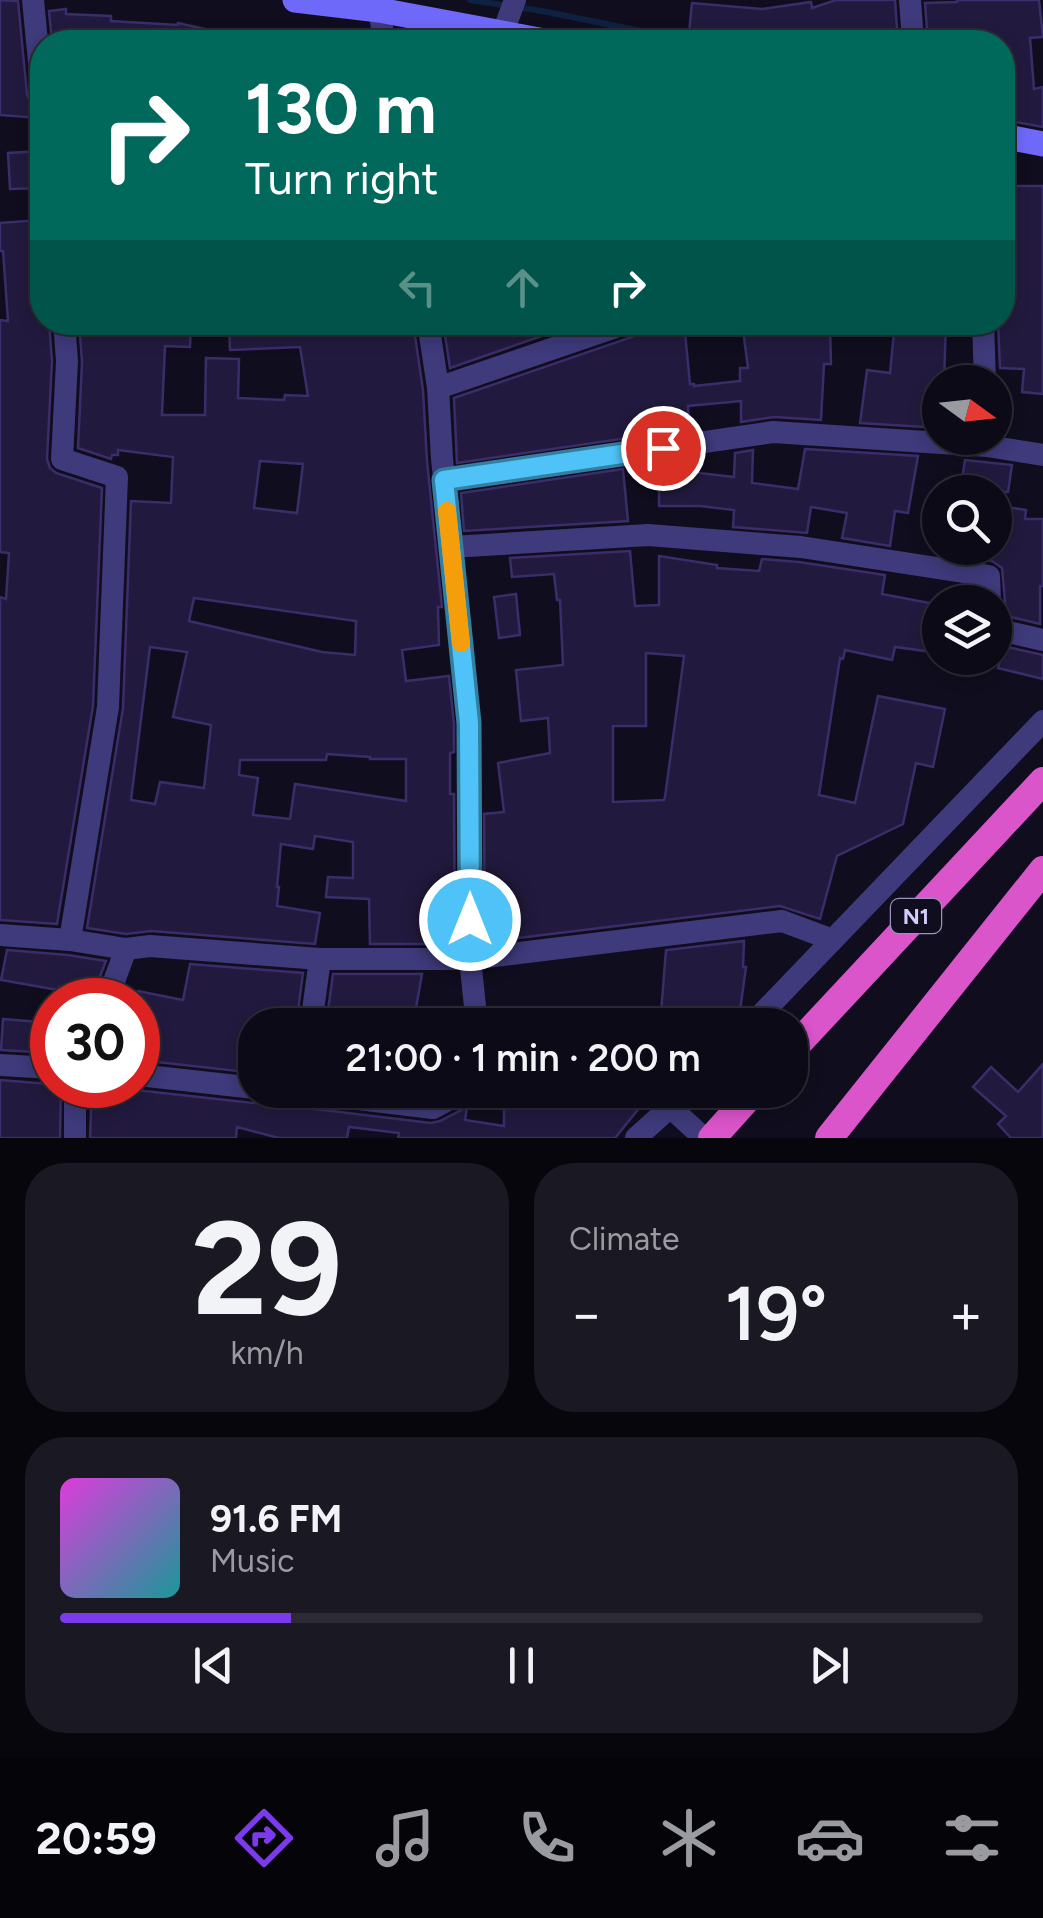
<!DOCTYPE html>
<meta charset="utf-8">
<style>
:root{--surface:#0c0a16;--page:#1a1823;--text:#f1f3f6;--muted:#9a9aa1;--line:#2c2b35;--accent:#7c3aed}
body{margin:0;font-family:Figtree,sans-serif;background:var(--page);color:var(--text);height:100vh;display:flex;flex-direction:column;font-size:38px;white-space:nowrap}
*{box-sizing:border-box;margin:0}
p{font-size:32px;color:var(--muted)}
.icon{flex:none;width:55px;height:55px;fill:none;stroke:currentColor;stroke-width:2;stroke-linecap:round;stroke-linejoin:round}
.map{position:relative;height:1138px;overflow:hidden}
.side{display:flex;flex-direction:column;gap:25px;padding:25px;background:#07060c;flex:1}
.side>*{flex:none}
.banner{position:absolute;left:30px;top:30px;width:985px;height:305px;border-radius:40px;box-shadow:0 5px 15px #0003,0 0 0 2px var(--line);background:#00695c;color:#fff;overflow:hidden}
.needle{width:65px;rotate:105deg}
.tools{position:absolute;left:922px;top:365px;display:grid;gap:20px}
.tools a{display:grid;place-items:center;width:90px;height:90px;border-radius:50%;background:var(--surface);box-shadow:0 5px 15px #0003,0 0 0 2px var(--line);font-size:50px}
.speed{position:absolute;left:30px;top:978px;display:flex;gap:20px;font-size:50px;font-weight:700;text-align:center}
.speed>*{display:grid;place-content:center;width:130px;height:130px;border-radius:50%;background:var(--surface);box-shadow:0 5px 15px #0003,0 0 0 2px var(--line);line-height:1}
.speed .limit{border:15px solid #d22;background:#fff;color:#111}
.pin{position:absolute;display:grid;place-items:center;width:85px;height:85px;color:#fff;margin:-42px;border:5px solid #fff;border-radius:50%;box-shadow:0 2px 10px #0007}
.me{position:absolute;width:110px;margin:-55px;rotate:0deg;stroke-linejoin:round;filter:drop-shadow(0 0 8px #0008)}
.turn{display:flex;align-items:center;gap:35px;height:210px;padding:0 50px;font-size:45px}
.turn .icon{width:130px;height:130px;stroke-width:2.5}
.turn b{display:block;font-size:70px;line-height:85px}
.lanes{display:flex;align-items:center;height:95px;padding:0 50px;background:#0003;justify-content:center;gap:50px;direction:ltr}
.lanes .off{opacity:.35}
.big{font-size:75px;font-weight:600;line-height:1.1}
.side .widget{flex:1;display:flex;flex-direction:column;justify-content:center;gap:15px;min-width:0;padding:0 35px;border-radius:40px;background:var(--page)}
.side .dial{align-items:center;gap:0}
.dial b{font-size:130px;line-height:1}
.song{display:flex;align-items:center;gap:30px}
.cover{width:120px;height:120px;border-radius:15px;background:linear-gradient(135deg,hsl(300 70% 55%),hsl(180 70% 35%))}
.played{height:10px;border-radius:5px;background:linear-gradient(90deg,var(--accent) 25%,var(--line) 25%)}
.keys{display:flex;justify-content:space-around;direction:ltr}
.heat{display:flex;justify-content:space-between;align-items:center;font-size:55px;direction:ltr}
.side .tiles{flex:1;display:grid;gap:25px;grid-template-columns:1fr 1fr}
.widget:last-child{grid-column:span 2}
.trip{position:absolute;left:238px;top:1008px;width:570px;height:100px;border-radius:40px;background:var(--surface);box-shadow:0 5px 15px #0003,0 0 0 2px var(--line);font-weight:600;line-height:100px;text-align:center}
.tabs{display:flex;height:160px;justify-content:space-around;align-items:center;background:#050409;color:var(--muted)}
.tabs .icon{width:70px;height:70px}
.tabs .current{color:var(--accent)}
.tabs b{font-size:45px;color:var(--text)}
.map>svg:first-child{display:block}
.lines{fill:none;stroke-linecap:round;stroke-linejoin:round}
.stream{stroke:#0e2141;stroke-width:6}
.building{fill:#221a3e;stroke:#3a2d69;stroke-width:2.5;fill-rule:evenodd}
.minor{stroke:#3e3a7b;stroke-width:22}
.secondary{stroke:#6e69f8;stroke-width:25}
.trunk{stroke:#da54ca;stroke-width:28}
.route-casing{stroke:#337fa1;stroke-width:25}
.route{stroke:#4fc3f7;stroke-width:18}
.slow{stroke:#f59e0b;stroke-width:18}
.labels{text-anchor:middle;stroke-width:10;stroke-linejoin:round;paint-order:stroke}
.shield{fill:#100d1e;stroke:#9893ba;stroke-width:2.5}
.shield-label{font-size:22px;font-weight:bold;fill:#d3cdfd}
</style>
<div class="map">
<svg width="1043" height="1138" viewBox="0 0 1043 1138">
<rect width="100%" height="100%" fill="#100d1e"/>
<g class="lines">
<!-- stream -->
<path class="stream" d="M470,0L542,11L695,42"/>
</g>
<!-- building -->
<g class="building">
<path d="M0,0L18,1L27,94L30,102L38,107L39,118L0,115Z"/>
<path d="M836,0H895L898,42H688L692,3L762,9L811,2L812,8Z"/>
<path d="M957,0H1039L1043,37L1030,38L1034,89L1043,87V127L1011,121L1002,59V41L928,42L925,3L957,2Z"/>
<path d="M66,9V14L111,16V21L178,25V23L232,35L231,42H52L49,11Z"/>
<path d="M40,151L41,188L10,189L8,153Z"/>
<path d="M1002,186H1043V394L1022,392L1024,369L1000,368L998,322H1002Z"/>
<path d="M39,220L42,322H49L52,361L47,459L50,468L56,473L102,488L93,706L57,924L0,920V597L6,599L9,553L0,552V320L8,321L3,251H0V223Z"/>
<path d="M79,322H191L190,347L165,346L162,415H205L206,358L239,359L238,398L284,400L285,395L308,396L300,347L230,350L229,322H413L423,390L427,461L442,607H438L439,645L402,650L406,681L449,676L454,724V752L450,753V794H454L455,944H445L442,891H436L427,944H370L369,899L326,897L328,877L353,878V842L315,836L313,849L281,844L277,887H279L277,906L320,913L315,944L151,931L126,934L87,928L123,708L131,501L171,503L173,457L118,450V455H112L111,459L78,448L82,362ZM260,461L303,464L297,513L254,508ZM194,598L356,621L355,655L322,652L189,621ZM150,647L187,652L173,717L211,725L204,788L160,782L155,804L131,800ZM327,754L370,757V759H406V801L295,784L290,819L253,815L258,778L239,775L240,760H326Z"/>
<path d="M443,322H582L450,368Z"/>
<path d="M645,322H684L690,384H694V386L740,381V368H748L742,322H830L831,364H824L821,420L774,417L741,422V401L688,406L689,429L457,463L454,398L635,336L642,331Z"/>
<path d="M895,322H946L944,382H940V428L860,423L867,370L890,373Z"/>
<path d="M805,449L918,456L908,513L895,511L890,546L842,538L847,513L811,507L807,533L733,527L734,510L700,506H659V464L690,459L691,472L734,477L735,453L753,450L752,483L798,489Z"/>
<path d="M965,460L1012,465L1008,492H960Z"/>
<path d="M623,469L628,521L464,531L461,493Z"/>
<path d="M995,505L1026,510L1025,519H1043V586H1040V624L998,614L1004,608L1005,601L1002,568L992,561L966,557L967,548H995Z"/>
<path d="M630,551L635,606L659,605V556L717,565V568L759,571L762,559L799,562L885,575L882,594L940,605V653L895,647L892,660L845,650L843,659L840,658L819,795L855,803L878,696L945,709L933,767L916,763L903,824L837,856L820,919L780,906L485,942L484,814L504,812L498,763L550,753L548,718L521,721L516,670L563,665L560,600H557L554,574L512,577L510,558ZM646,653L684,656L665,797L664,800L613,802V726H646Z"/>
<path d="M516,594L520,635L499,638L494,597Z"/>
<path d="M1003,646L1043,655V679L998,668Z"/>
<path d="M744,941L743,967H746L740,1011L725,1025H660L666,950Z"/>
<path d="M7,950L68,955L106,961L93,994L59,987L58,990L1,980Z"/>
<path d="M190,964L303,973L296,1025H255V1073L138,1060V991L183,1000Z"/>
<path d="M333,974H422L413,1025H360V1021L327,1018Z"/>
<path d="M3,1019L52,1023V1053L1,1050Z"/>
<path d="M1043,1064V1138H1011L998,1124L1006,1116L973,1087L991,1067L1018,1092Z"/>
<path d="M0,1080L61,1085L60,1138H0Z"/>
<path d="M92,1085H127L136,1090L253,1103L262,1101L270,1090H285L287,1100L298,1107L431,1123L440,1121L467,1107L465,1120L504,1126V1090H570L617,1097L626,1104L640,1107L615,1138H398L399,1133L349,1127L347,1138H279L237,1127L236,1138H90Z"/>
</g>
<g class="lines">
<!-- minor -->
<g class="minor">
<path d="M33,0L42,93"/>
<path d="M378,0L384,42"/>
<path d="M910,0L913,42"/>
<path d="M503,32L515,0"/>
<path d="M64,322L67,361L62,459L117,477L108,707L70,940L126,949"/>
<path d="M428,322L438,388L442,459L469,723L470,959L477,1025"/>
<path d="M983,322L985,382"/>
<path d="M438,388L630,322"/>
<path d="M444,480L773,432L987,446L1043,455"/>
<path d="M451,547L648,535L801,547L989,576L990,602"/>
<path d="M995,629L1043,640"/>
<path d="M0,935L70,940"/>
<path d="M107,1000L126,949L150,946L320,959"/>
<path d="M311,1025L320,959H470L782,921L833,940"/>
<path d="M751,1025L1043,721"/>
<path d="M0,1065L52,1068"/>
<path d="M138,1075L255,1088"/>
<path d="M301,1090L300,1092L433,1108L466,1090"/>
<path d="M630,1090L658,1096L704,1138"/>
<path d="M75,1138V1092L77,1085"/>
<path d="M636,1138L689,1090"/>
</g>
<!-- secondary -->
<g class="secondary">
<path d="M295,0L379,10L550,42"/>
<path d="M1002,136L1043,144"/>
</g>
<!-- trunk -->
<g class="trunk">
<path d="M790,1052L1043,781"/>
<path d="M712,1138L755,1090"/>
<path d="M829,1138L1043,870"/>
</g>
</g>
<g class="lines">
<!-- route casing -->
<g class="route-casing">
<path id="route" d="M470,920L469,723L444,480L663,448"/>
</g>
<!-- route -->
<use href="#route" class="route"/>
<!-- slow -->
<path class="slow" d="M447,511L461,643"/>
</g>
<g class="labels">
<!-- shield labels -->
<rect class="shield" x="891" y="899" width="50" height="34" rx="8"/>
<g class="shield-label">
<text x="916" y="924">N1</text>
</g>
</g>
</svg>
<div class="tools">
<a><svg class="needle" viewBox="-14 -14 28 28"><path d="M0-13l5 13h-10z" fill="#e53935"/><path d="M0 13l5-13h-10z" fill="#9a9aa1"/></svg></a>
<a><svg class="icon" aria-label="search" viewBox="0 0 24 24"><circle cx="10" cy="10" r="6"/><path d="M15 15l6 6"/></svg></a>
<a><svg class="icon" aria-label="layers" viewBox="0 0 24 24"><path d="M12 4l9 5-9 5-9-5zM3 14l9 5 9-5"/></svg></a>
</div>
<div class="speed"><div class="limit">30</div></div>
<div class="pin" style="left:663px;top:448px;background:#d93025"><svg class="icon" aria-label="arrive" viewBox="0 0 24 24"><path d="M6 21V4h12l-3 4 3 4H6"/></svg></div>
<svg class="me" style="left:470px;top:920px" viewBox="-20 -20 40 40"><circle r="17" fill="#4fc3f7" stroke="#fff" stroke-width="3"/><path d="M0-11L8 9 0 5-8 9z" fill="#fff"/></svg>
<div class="trip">21:00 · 1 min · 200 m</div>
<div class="banner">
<div class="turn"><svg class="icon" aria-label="right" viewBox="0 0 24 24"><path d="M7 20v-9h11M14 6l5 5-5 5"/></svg><div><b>130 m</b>Turn right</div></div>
<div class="lanes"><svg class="icon off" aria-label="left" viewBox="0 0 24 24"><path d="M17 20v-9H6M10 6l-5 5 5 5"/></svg><svg class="icon off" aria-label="ahead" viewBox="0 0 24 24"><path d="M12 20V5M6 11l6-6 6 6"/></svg><svg class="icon" aria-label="right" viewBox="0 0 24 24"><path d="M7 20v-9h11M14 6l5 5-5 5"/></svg></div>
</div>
</div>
<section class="side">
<div class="tiles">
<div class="widget dial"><b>29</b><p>km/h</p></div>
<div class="widget"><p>Climate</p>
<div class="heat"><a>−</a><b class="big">19°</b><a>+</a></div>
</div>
<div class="widget">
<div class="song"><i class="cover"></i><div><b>91.6 FM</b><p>Music</p></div></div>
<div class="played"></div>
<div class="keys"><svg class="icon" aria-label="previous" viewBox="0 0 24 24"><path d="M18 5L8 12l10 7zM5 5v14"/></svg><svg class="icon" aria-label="pause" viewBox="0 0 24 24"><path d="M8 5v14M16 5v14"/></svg><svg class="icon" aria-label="next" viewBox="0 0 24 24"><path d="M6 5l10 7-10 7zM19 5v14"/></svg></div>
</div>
</div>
</section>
<nav class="tabs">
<b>20:59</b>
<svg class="icon current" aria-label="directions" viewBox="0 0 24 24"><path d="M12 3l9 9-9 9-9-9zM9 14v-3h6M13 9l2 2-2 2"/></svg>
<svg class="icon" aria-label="music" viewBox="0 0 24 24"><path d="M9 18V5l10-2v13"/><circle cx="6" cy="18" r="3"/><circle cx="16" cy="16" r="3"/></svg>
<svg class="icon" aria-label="phone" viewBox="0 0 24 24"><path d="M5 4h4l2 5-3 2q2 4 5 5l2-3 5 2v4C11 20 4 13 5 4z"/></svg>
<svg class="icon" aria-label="climate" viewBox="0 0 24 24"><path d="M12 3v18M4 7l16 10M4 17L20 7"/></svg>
<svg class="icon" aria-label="car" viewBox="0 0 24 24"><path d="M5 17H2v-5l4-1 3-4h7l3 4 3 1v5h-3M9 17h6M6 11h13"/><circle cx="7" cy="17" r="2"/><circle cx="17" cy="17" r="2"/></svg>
<svg class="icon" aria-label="filters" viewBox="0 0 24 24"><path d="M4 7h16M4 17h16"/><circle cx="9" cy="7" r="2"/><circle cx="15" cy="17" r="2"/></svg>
</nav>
